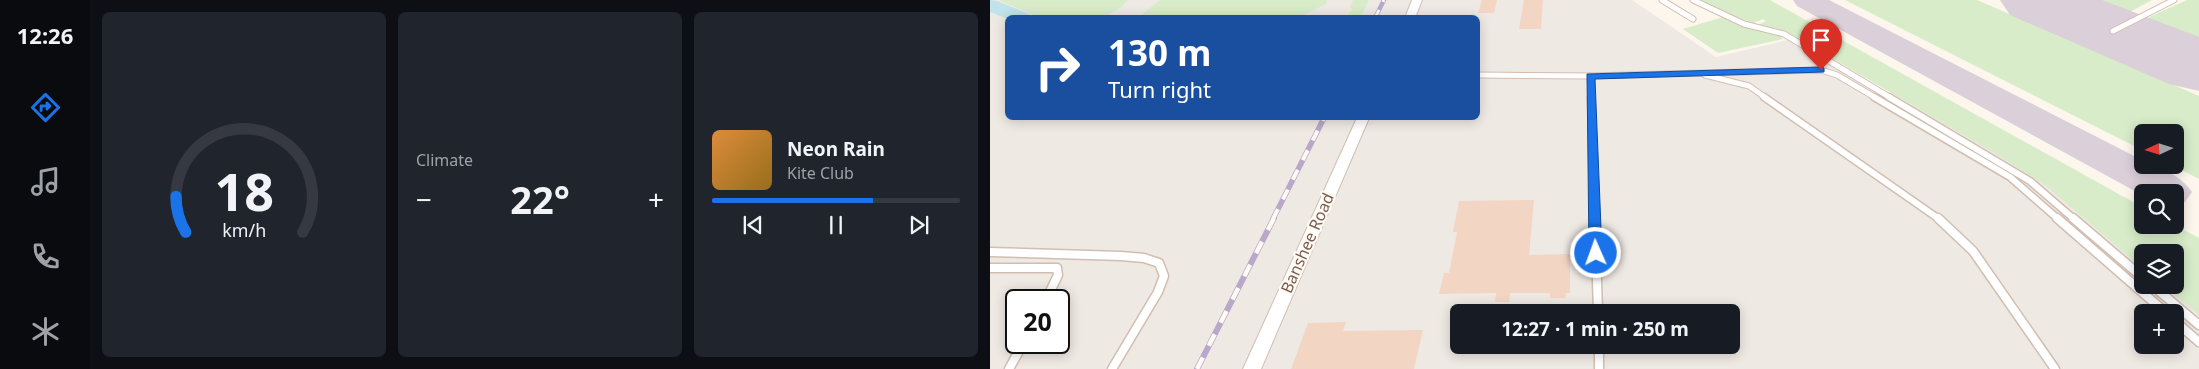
<!DOCTYPE html>
<meta charset="utf-8">
<style>
:root{--surface:#171b24;--page:#20242c;--text:#f1f3f6;--muted:#9ea1a6;--line:#363941;--accent:#1a73e8}
body{margin:0;font-family:"Noto Sans",sans-serif;background:var(--page);color:var(--text);height:100vh;display:flex;flex-direction:column;font-size:19px;white-space:nowrap}
*{box-sizing:border-box;margin:0}
p{font-size:16px;color:var(--muted)}
.icon{flex:none;width:28px;height:28px;fill:none;stroke:currentColor;stroke-width:2;stroke-linecap:round;stroke-linejoin:round}
.map{position:relative;flex:1;overflow:hidden}
.panel{display:flex;flex-direction:column;gap:12px;padding:12px;background:#0d0f14;width:900px}
.panel>*{flex:none}
.guide{position:absolute;left:15px;top:15px;width:475px;height:105px;border-radius:8px;box-shadow:0 2px 12px #0003;background:#1a4fa0;color:#fff;overflow:hidden}
.needle{width:32px;rotate:266deg}
.tools{position:absolute;left:1144px;top:124px;display:grid;gap:10px}
.tools a{display:grid;place-items:center;width:50px;height:50px;border-radius:8px;background:var(--surface);box-shadow:0 2px 12px #0003;font-size:25px}
.speed{position:absolute;left:15px;top:289px;display:flex;gap:10px;font-size:25px;font-weight:700;text-align:center}
.speed>*{display:grid;place-content:center;width:65px;height:65px;border-radius:50%;background:var(--surface);box-shadow:0 2px 12px #0003;line-height:1}
.speed .limit{border:2px solid #111;border-radius:8px;background:#fff;color:#111}
.pin{position:absolute;display:grid;place-items:center;width:42px;height:42px;color:#fff;margin:-51px -21px;border-radius:50% 50% 50% 0;rotate:-45deg;box-shadow:0 0 5px #0007}
.pin .icon{rotate:45deg}
.me{position:absolute;width:55px;margin:-28px;rotate:358deg;stroke-linejoin:round;filter:drop-shadow(0 0 4px #0008)}
.turn{display:flex;align-items:center;gap:18px;height:105px;padding:0 20px;font-size:22px}
.turn .icon{width:65px;height:65px;stroke-width:2.5}
.turn b{display:block;font-size:35px;line-height:42px}
.big{font-size:38px;font-weight:700;line-height:1.1}
.panel .widget{flex:1;display:flex;flex-direction:column;justify-content:center;gap:8px;min-width:0;padding:0 18px;border-radius:8px;background:var(--page)}
.panel .dial{align-items:center;gap:0}
.dial svg{height:130px;overflow:visible;fill:none;stroke:var(--line);stroke-width:7;stroke-linecap:round;text-anchor:middle}
.dial text{fill:var(--text);stroke:none}
.song{display:flex;align-items:center;gap:15px}
.cover{width:60px;height:60px;border-radius:8px;background:linear-gradient(135deg,hsl(30 70% 55%),hsl(40 70% 35%))}
.played{height:5px;border-radius:2px;background:linear-gradient(90deg,var(--accent) 65%,var(--line) 65%)}
.keys{display:flex;justify-content:space-around;direction:ltr}
.heat{display:flex;justify-content:space-between;align-items:center;font-size:28px;direction:ltr}
.panel .tiles{flex:1;display:grid;gap:12px;grid-template-columns:repeat(3,1fr)}
.trip{position:absolute;left:460px;top:304px;width:290px;height:50px;border-radius:8px;background:var(--surface);box-shadow:0 2px 12px #0003;font-weight:700;line-height:50px;text-align:center}
main{display:flex;flex:1;min-height:0}
.tab-bar{display:flex;flex-direction:column;width:90px;justify-content:space-around;align-items:center;background:#090b0e;color:var(--muted)}
.tab-bar .icon{width:35px;height:35px}
.tab-bar .selected{color:var(--accent)}
.tab-bar b{font-size:22px;color:var(--text)}
.map>svg:first-child{display:block}
.industrial{fill:#efe9e4;fill-rule:evenodd}
.green{fill:#d8ecc9}
.lines{fill:none;stroke-linecap:round;stroke-linejoin:round}
.river{fill:#bfe3e8;fill-rule:evenodd}
.taxiway{fill:#dbcfda;fill-rule:evenodd}
.runway{fill:#dbcfda;fill-rule:evenodd}
.building{fill:#f3d5c3}
.service-far2-casing{stroke:#d1beb0;stroke-width:7}
.service-far1-casing{stroke:#d1beb0;stroke-width:9}
.service-casing{stroke:#d1beb0;stroke-width:11}
.minor-casing{stroke:#d1beb0;stroke-width:2}
.service-far2{stroke:#fff;stroke-width:5}
.service-far1{stroke:#fff;stroke-width:6}
.service{stroke:#fff;stroke-width:8}
.minor{fill:#fff;fill-rule:evenodd}
.rail-far2-casing{stroke:#b9a8c9;stroke-width:4.5}
.rail-far1-casing{stroke:#b9a8c9;stroke-width:5.5}
.rail-casing{stroke:#b9a8c9;stroke-width:6}
.rail-far2{stroke:#fffaf3;stroke-width:3;stroke-dasharray:9;stroke-linecap:butt}
.rail-far1{stroke:#fffaf3;stroke-width:4;stroke-dasharray:11;stroke-linecap:butt}
.rail{stroke:#fffaf3;stroke-width:4.5;stroke-dasharray:13;stroke-linecap:butt}
.route{fill:#1a73e8;stroke:#114b97}
.labels{text-anchor:middle;stroke-width:4.5;stroke-linejoin:round;paint-order:stroke}
.street-label{font-size:16px;fill:#7a5c4d;stroke:#fffaf3}
</style>
<main>
<nav class="tab-bar">
<b>12:26</b>
<svg class="icon selected" aria-label="directions" viewBox="0 0 24 24"><path d="M12 3l9 9-9 9-9-9zM9 14v-3h6M13 9l2 2-2 2"/></svg>
<svg class="icon" aria-label="music" viewBox="0 0 24 24"><path d="M9 18V5l10-2v13"/><circle cx="6" cy="18" r="3"/><circle cx="16" cy="16" r="3"/></svg>
<svg class="icon" aria-label="phone" viewBox="0 0 24 24"><path d="M5 4h4l2 5-3 2q2 4 5 5l2-3 5 2v4C11 20 4 13 5 4z"/></svg>
<svg class="icon" aria-label="climate" viewBox="0 0 24 24"><path d="M12 3v18M4 7l16 10M4 17L20 7"/></svg>
</nav>
<section class="panel">
<div class="tiles">
<div class="widget dial"><svg viewBox="0 0 100 80">
<path d="M14 69A42 42 0 1 1 86 69"/>
<path d="M14 69A42 42 0 0 1 8 47" stroke="#1a73e8"/>
<text x="50" y="56" font-size="32" font-weight="700">18</text>
<text x="50" y="72" font-size="11">km/h</text>
</svg></div>
<div class="widget"><p>Climate</p>
<div class="heat"><a>−</a><b class="big">22°</b><a>+</a></div>
</div>
<div class="widget">
<div class="song"><i class="cover"></i><div><b>Neon Rain</b><p>Kite Club</p></div></div>
<div class="played"></div>
<div class="keys"><svg class="icon" aria-label="previous" viewBox="0 0 24 24"><path d="M18 5L8 12l10 7zM5 5v14"/></svg><svg class="icon" aria-label="pause" viewBox="0 0 24 24"><path d="M8 5v14M16 5v14"/></svg><svg class="icon" aria-label="next" viewBox="0 0 24 24"><path d="M6 5l10 7-10 7zM19 5v14"/></svg></div>
</div>
</div>
</section>
<div class="map">
<svg width="1209" height="369" viewBox="0 0 1209 369">
<rect width="100%" height="100%" fill="#fdf6ec"/>
<!-- industrial -->
<path class="industrial" d="M0,0H642L726,57L798,40L1089,194L1152,252V285H1185L1209,300V369H0ZM18,18H488V118H18ZM26,300H69V342H26ZM469,312H741V345H469ZM1152,312H1185V345H1152Z"/>
<!-- green -->
<g class="green">
<path d="M9,0H138L130,8L114,17L50,18Z"/>
<path d="M170,0H337L336,4L310,17H149Z"/>
<path d="M363,0H379L371,17H356L362,10L360,6Z"/>
<path d="M708,0H780L1152,207V225H1185L1209,238V315L1173,285H1185V252H1152V268L1056,186L1006,154L797,32L768,25L776,21L773,19L763,23L740,15Z"/>
<path d="M855,0H987L1209,96V179L1182,165H1185V132H1152V150Z"/>
<path d="M1104,0H1162L1138,13Z"/>
<path d="M1197,0H1209V40L1155,19Z"/>
<path d="M733,17L752,26L790,36L793,39L728,53L693,29Z"/>
</g>
<g class="lines">
<!-- river -->
<path class="river" d="M0,0L7,1L39,14L42,18H18V19L0,12Z"/>
<!-- taxiway -->
<path class="taxiway" d="M803,0H839L1152,160V165C1170,165 1192,177 1202,192L1195,202L1185,205V192H1152V195L807,6Z"/>
<!-- runway -->
<path class="runway" d="M1010,0H1112L1209,37V91L1179,84L1020,15Z"/>
</g>
<!-- building -->
<g class="building">
<path d="M492,0H507L504,13H488Z"/>
<path d="M534,0H553L551,29H529Z"/>
<path d="M544,200L539,255L580,254V293H576L575,298H560V293H520L519,302H505L506,293L449,294L454,273H459L467,232H463L469,201Z"/>
<path d="M356,322L353,331L433,330L424,369H301L318,323Z"/>
</g>
<g class="lines">
<!-- service-far2 casing -->
<g class="service-far2-casing">
<g id="service-far2">
<path d="M672,0L703,19"/>
<path d="M703,0L754,24L794,34L901,98"/>
<path d="M1123,31L1184,0"/>
<path d="M488,75L600,76L601,98"/>
<path d="M715,75L759,86L776,98"/>
<path d="M600,76L831,70L847,75L886,98"/>
</g>
</g>
<!-- service-far1 casing -->
<g class="service-far1-casing">
<g id="service-far1">
<path d="M601,97L605,219"/>
<path d="M774,97L949,219"/>
<path d="M884,97L1020,177L1068,219"/>
<path d="M899,97L1040,181L1084,219"/>
</g>
</g>
<!-- service casing -->
<g class="service-casing">
<g id="service">
<path d="M605,218L608,312"/>
<path d="M948,218L983,251L1065,369"/>
<path d="M1067,218L1175,312"/>
<path d="M1083,218L1152,277"/>
<path d="M0,252L131,256L154,258L169,263L174,276L168,292L122,369"/>
<path d="M0,268H67L68,275L56,300"/>
<path d="M1162,285L1209,325"/>
<path d="M1185,321L1209,342"/>
<path d="M609,345V369"/>
<path d="M19,369L34,342"/>
</g>
</g>
<!-- minor casing -->
<g class="minor-casing">
<g id="minor">
<path d="M422,0H432L425,18H415Z"/>
<path d="M367,118H379L271,369H253Z"/>
</g>
</g>
<!-- service-far2 -->
<use href="#service-far2" class="service-far2"/>
<!-- service-far1 -->
<use href="#service-far1" class="service-far1"/>
<!-- service -->
<use href="#service" class="service"/>
<!-- minor -->
<use href="#minor" class="minor"/>
<!-- rail-far2 casing -->
<g class="rail-far2-casing">
<path id="rail-far2" d="M385,18L394,0"/>
</g>
<!-- rail-far1 casing -->
<g class="rail-far1-casing">
<path id="rail-far1" d="M283,219L334,118"/>
</g>
<!-- rail casing -->
<g class="rail-casing">
<path id="rail" d="M207,369L284,218"/>
</g>
<!-- rail-far2 -->
<use href="#rail-far2" class="rail-far2"/>
<!-- rail-far1 -->
<use href="#rail-far1" class="rail-far1"/>
<!-- rail -->
<use href="#rail" class="rail"/>
</g>
<!-- route -->
<path class="route" d="M831,67L834,68V72L605,79L612,253L610,257H601L599,253L597,74Z"/>
<g class="labels">
<!-- street labels -->
<g class="street-label">
<text transform="translate(317 243) rotate(-66)" y="6">Banshee Road</text>
</g>
</g>
</svg>
<div class="tools">
<a><svg class="needle" viewBox="-14 -14 28 28"><path d="M0-13l5 13h-10z" fill="#e53935"/><path d="M0 13l5-13h-10z" fill="#9ea1a6"/></svg></a>
<a><svg class="icon" aria-label="search" viewBox="0 0 24 24"><circle cx="10" cy="10" r="6"/><path d="M15 15l6 6"/></svg></a>
<a><svg class="icon" aria-label="layers" viewBox="0 0 24 24"><path d="M12 4l9 5-9 5-9-5zM3 14l9 5 9-5"/></svg></a>
<a>+</a>
</div>
<div class="speed"><div class="limit">20</div></div>
<div class="pin" style="left:831px;top:70px;background:#d93025"><svg class="icon" aria-label="arrive" viewBox="0 0 24 24"><path d="M6 21V4h12l-3 4 3 4H6"/></svg></div>
<svg class="me" style="left:606px;top:253px" viewBox="-20 -20 40 40"><circle r="17" fill="#1a73e8" stroke="#fff" stroke-width="3"/><path d="M0-11L8 9 0 5-8 9z" fill="#fff"/></svg>
<div class="trip">12:27 · 1 min · 250 m</div>
<div class="guide">
<div class="turn"><svg class="icon" aria-label="right" viewBox="0 0 24 24"><path d="M7 20v-9h11M14 6l5 5-5 5"/></svg><div><b>130 m</b>Turn right</div></div>
</div>
</div>
</main>
